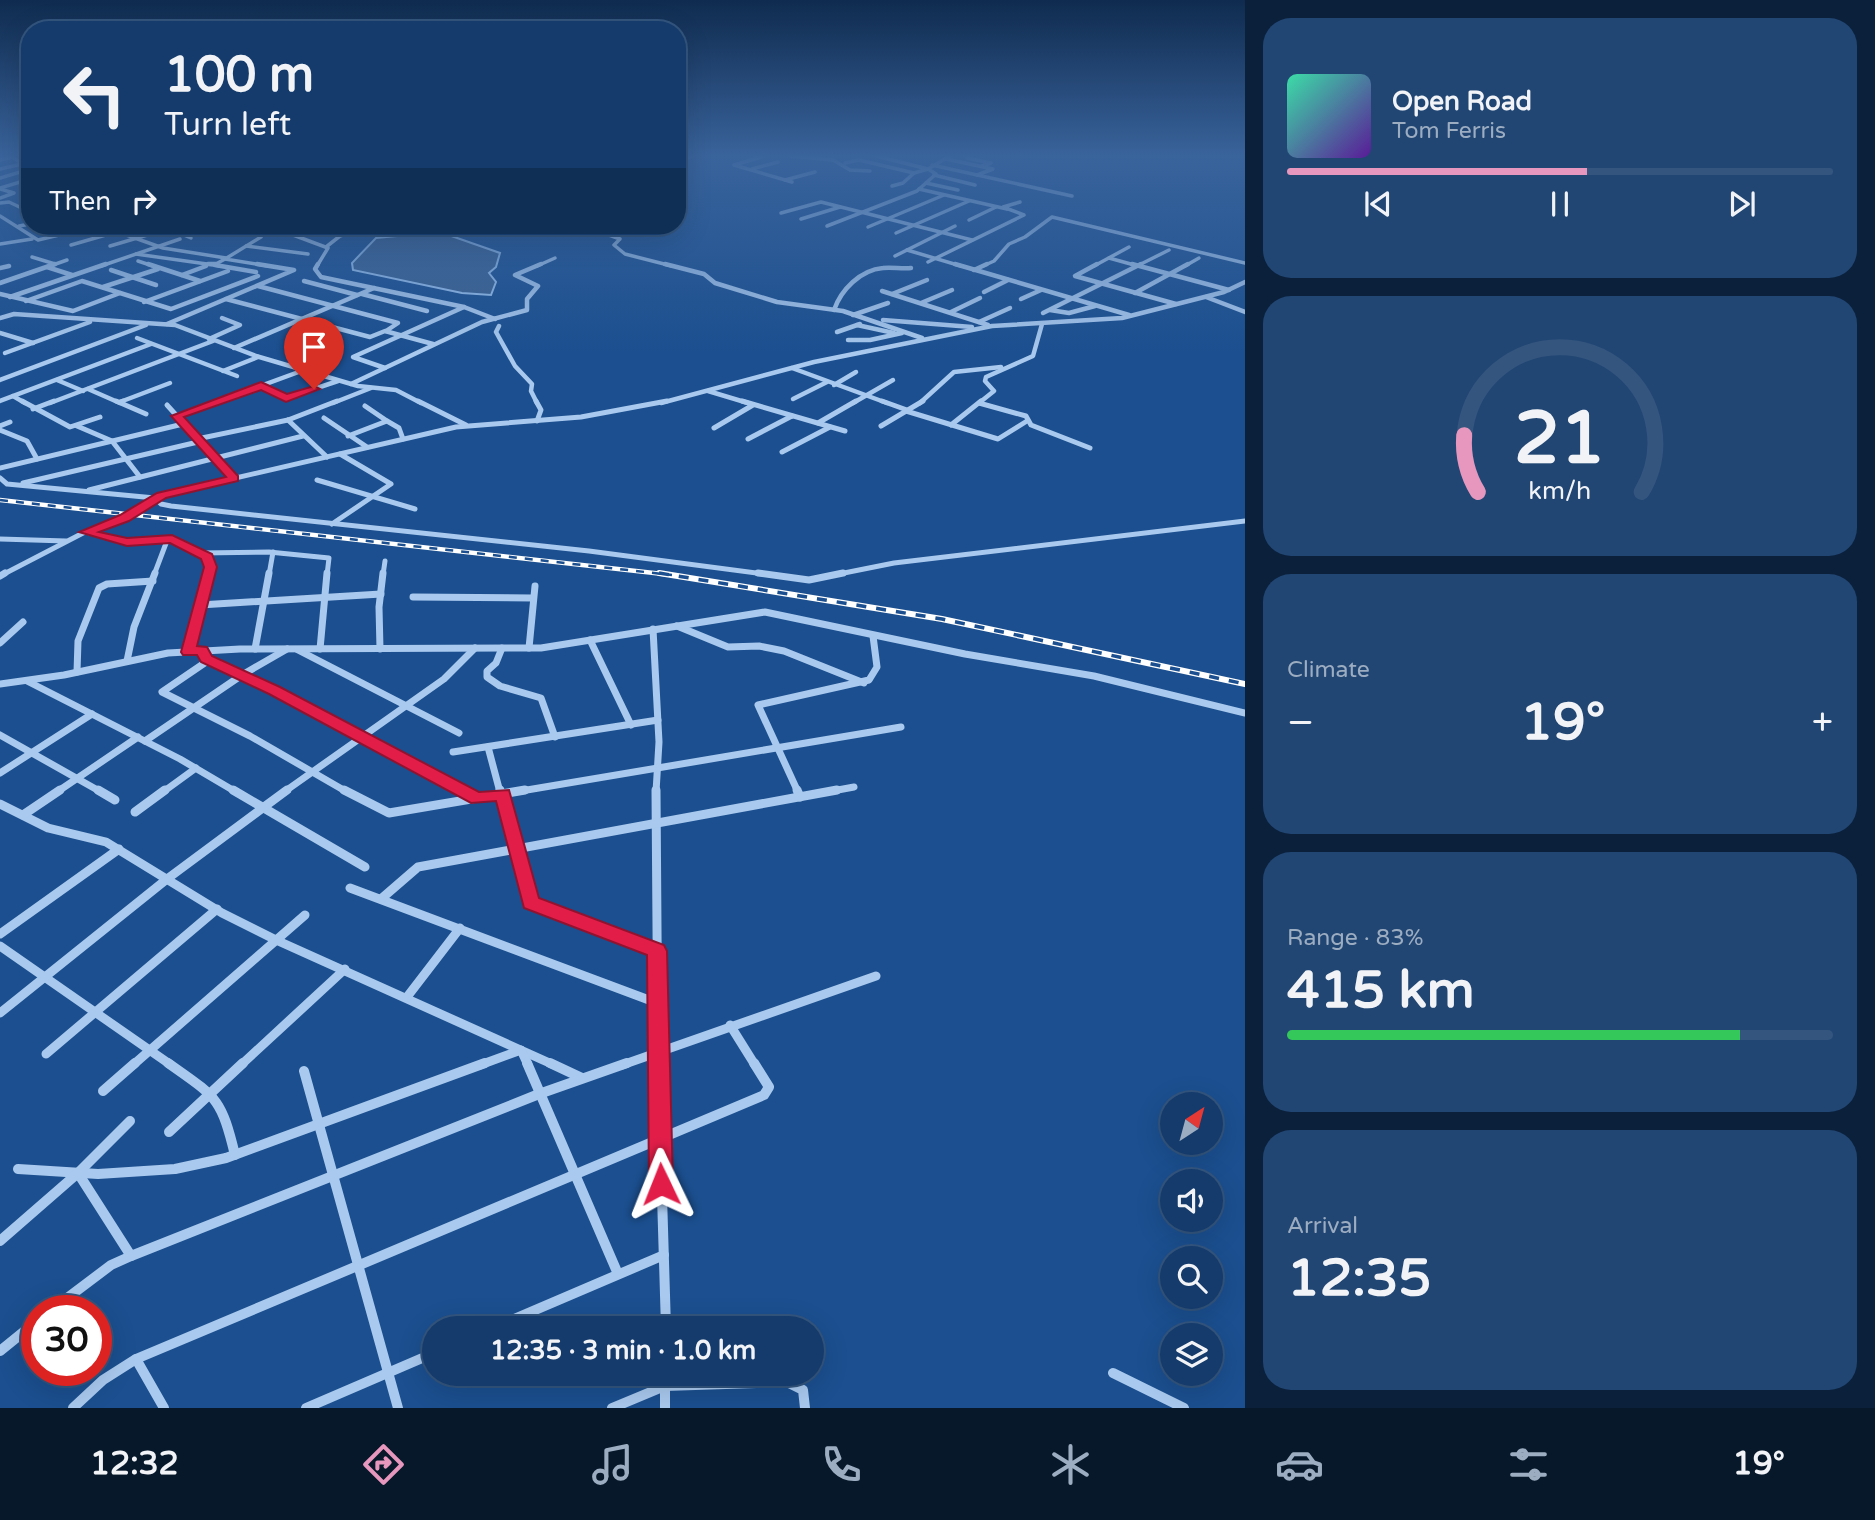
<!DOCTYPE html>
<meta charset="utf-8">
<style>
:root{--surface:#143b6b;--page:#214673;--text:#f1f3f6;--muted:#9dadc1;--line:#33557e;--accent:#e797bd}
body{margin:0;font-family:"Varela Round",sans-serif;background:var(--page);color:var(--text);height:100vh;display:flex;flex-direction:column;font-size:26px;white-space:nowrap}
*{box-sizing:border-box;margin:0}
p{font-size:23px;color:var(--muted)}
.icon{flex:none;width:38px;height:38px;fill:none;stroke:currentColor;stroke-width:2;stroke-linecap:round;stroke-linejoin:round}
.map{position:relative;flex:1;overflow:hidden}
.side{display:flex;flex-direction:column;gap:18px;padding:18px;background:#0b203b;width:630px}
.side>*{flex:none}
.guide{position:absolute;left:21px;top:21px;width:665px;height:214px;border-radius:28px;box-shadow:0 7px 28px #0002,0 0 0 2px var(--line);background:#143b6b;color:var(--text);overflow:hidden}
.needle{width:46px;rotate:36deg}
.controls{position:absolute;left:1160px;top:1092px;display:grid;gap:14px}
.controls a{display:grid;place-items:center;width:63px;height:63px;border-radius:50%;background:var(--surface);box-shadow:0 7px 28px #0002,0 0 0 2px var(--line);font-size:35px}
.speed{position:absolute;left:21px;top:1295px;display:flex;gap:14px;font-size:35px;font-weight:700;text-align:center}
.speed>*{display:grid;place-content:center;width:91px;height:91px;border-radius:50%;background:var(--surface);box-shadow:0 7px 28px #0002,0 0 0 2px var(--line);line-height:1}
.speed .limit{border:10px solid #d22;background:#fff;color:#111}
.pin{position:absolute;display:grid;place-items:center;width:60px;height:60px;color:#fff;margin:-72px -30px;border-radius:50% 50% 50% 0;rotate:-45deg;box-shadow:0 0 7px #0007}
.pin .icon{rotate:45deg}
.me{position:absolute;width:77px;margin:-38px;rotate:358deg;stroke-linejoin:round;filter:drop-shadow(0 0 5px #0008)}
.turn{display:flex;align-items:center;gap:24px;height:147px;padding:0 28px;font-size:32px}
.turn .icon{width:91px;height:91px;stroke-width:2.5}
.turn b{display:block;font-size:49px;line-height:60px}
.then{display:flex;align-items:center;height:66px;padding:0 28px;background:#0003;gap:14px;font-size:26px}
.big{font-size:52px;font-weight:800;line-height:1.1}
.side .card{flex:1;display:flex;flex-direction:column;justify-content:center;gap:10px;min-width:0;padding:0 24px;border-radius:28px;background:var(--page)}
.side .dial{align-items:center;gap:0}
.dial svg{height:182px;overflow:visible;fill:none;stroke:var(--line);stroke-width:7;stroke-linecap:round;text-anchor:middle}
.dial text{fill:var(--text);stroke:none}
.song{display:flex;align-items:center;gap:21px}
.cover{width:84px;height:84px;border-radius:10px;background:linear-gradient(135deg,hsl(160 70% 55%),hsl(270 70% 35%))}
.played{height:7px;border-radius:4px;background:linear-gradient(90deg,var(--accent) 55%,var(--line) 55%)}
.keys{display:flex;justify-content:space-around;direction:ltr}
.heat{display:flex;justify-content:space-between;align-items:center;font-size:38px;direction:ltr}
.charge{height:10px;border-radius:5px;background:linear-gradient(90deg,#34c759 83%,var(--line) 0)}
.trip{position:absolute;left:422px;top:1316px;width:402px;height:70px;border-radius:35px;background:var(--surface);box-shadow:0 7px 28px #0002,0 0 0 2px var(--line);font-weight:800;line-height:70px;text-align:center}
.dock{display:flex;height:112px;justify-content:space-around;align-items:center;background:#08182b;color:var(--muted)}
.dock .icon{width:49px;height:49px}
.dock .active{color:var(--accent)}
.dock b{font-size:32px;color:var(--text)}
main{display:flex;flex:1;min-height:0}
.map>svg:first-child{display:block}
.water{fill:#3c6290;stroke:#9cc4f0;stroke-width:2}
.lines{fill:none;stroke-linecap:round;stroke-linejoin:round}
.street-far5{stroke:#a9c9ee;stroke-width:3.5}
.street-far4{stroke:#a9c9ee;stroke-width:4.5}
.street-far3{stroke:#a9c9ee;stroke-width:5}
.street-far2{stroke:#a9c9ee;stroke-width:7}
.street-far1{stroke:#a9c9ee;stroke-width:9}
.street{stroke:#a9c9ee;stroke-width:10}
.rail-far1-casing{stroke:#fff;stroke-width:4.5}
.rail-casing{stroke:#fff;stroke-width:6}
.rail-far1{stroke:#1b4f8f;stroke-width:2.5;stroke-dasharray:8;stroke-linecap:butt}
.rail{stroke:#1b4f8f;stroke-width:3.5;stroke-dasharray:10;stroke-linecap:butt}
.route{fill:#e11d48;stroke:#92132f;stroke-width:2}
</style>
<main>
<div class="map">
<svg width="1245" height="1408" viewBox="0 0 1245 1408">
<rect width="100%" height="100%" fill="#1b4f8f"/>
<!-- water -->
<path class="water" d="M440,232L500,253L496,267L489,273L496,282L491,295L462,293L353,270L352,263L376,238Z"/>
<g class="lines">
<!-- street-far5 -->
<g class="street-far5">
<path d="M11,156L30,169"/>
<path d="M791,156L833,160L850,170L870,171"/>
<path d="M876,156L928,169L914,173"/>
<path d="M761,157L734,165L792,182"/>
<path d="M967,158L991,163L982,166"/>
<path d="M946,159L993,169L977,175"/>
<path d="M0,160L12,157"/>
<path d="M677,161L692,156"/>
<path d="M845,163L859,160L914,173L903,183L892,186"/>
<path d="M932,165L1072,196"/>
<path d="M0,169L22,164"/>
<path d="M752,169L778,162"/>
<path d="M934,175L975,185"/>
<path d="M0,178L30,169"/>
<path d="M785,180L815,172"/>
<path d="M926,183L958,190"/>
<path d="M0,188L30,179"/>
<path d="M0,189L14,193L0,198"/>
<path d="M919,189L1007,209"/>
<path d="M0,203L9,202L30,212"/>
<path d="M781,213L821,202L972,240"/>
<path d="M0,216L38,240L97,226"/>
<path d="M801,219L840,207"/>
<path d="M969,220L996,207"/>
<path d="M19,226L30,224"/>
<path d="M101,226L163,248L226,258"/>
<path d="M173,226L169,229L191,238"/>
<path d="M269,226L328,248L317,266"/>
<path d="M613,226L608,229L609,235L620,239L614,245L625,254L672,266"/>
<path d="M827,226L917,191L936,174L928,169L950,156"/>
<path d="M868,227L944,195"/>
<path d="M314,228L323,226"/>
<path d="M179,233L206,226"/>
<path d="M896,233L969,201"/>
<path d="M220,235L234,230L222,226"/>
<path d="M261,237L225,259L268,266"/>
<path d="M0,244L32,239"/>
<path d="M71,245L137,226"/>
<path d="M110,246L161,231"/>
<path d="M246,246L308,254"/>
<path d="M326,247L340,236L370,226"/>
<path d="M907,250L961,266"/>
<path d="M136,254L214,265L225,259"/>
<path d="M895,256L955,226"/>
<path d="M32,257L55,264"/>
<path d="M1109,258L1138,266"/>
<path d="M138,261L153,266"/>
<path d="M928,262L1024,215L1003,207L1020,202"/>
<path d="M215,265L220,266"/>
<path d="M50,266L67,260"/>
<path d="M101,266L180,239"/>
<path d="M537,266L555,258"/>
<path d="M983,266L994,261L1009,244L1025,237L1052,217L1245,263"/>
<path d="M1094,266L1129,247"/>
<path d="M1137,266L1169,250"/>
<path d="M1185,266L1199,258"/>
</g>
<!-- street-far4 -->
<g class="street-far4">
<path d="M148,264L200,281"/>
<path d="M208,264H216"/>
<path d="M318,264L315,269L321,277L464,307L495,319"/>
<path d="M665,264L704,274L715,283L777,302L843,311L922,338"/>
<path d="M955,264L1129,315"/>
<path d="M1097,264L1075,276L1176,304"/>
<path d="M1132,264L1229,290"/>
<path d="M215,265L256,272"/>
<path d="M47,267L72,275"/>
<path d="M0,268L9,266"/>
<path d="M111,270L156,285"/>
<path d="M974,270L987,264"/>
<path d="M182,275L206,266"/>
<path d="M304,281L357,295"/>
<path d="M0,283L55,264"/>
<path d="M258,286L398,323L386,331"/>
<path d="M103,287L158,269"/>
<path d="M882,291L988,325"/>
<path d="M984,292L1008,280"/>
<path d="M1135,293L1188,264"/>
<path d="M0,294L73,311L120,293"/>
<path d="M362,294L427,311"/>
<path d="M892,294L927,280"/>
<path d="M10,297L106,264"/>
<path d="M1206,297L1245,312"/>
<path d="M226,299L370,337L385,331L433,344"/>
<path d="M1021,299L1041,290"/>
<path d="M26,301L82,281L171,309L258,276"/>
<path d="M144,302L228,271"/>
<path d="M921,303L952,290"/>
<path d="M834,310C841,290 860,270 883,268C892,267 902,269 911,268"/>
<path d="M1050,310L1069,313L1095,306"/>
<path d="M951,312L980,298"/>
<path d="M1043,313L1141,264"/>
<path d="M853,315L888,303"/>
<path d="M0,318L14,314L175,325L256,356L358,386L396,390L421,403"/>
<path d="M883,320L972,327"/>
<path d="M979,322L1010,308"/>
<path d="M167,324L294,270L257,264"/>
<path d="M857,325L894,333"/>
<path d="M499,326L496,332L515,366L532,384L531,391L537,403"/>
<path d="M837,332L860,324"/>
<path d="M0,333L33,343"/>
<path d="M137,338L237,376"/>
<path d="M209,339L240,325L222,318"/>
<path d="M848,340H870L902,333"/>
<path d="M234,348L374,288"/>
<path d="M5,353L90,322"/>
<path d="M385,368L353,357L464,307"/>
<path d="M792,368L887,403"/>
<path d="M223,371L258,357"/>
<path d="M0,380L146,325"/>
<path d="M57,380L83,391"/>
<path d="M351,384L482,322L527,310V299L538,286L515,275L541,264"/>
<path d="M834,385L856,372"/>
<path d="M261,386L287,398L338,381"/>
<path d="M88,389L120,403"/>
<path d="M708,391L748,403"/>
<path d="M13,396L25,403"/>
<path d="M793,399L827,382"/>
<path d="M0,401L151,344"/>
<path d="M120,402L170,383"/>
<path d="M50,403L213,341"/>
<path d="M214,403L304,370"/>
<path d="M333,403L371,388"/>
<path d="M661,403L814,362L992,326L1122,318L1224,292L1245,282"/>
<path d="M853,403L893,380"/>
<path d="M920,403L954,372L1001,367"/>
<path d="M979,403L994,391L985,381L986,377L1033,356L1042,324"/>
</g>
<!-- street-far3 -->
<g class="street-far3">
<path d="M22,401L70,427L100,417"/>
<path d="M116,401L146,414"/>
<path d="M418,401L466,425"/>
<path d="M536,401L541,410L537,421"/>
<path d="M742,401L845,431"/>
<path d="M882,401L907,410"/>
<path d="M120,402L123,401"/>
<path d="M979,403L1026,416L1031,425L1090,448"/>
<path d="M167,405L234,479"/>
<path d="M33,409L54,401"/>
<path d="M906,411L998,439L1027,421"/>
<path d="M177,416L219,401"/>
<path d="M324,418L367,447"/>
<path d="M288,420L327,457"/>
<path d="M387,421L399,428L403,439"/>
<path d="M818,423L856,401"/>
<path d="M951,425L981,401"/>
<path d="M0,426L10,422"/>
<path d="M77,426L112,441L140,477"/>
<path d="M881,426L923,401"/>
<path d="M714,428L753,405"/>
<path d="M0,430L27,441L37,459"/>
<path d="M348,436L387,421L365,406"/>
<path d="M197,439L288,420L337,401"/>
<path d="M748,439L792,416"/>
<path d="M782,452L830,427"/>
<path d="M0,468L183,424"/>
<path d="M0,478L7,484L155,498L161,504L171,506L589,551L771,575"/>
<path d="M317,480L415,509"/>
<path d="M23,483L198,442"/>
<path d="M89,490L303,436"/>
<path d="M332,524L391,484L340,454"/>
<path d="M86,532L127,542L172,538L207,557L208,575"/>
<path d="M0,539L66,541"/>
<path d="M201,553L269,552L329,558L327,575"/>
<path d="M2,575L85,532L124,518L162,495L456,427L581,417L667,401"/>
<path d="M154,575L168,538"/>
<path d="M269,575L273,552"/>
<path d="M383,575L385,561"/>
<path d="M834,575L894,563L1245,521"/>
</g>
<!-- street-far2 -->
<g class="street-far2">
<path d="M758,573L809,580L843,573"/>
<path d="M0,576L5,573"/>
<path d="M413,597L532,598"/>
<path d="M200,605L381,594"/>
<path d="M677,626L728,647L759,646L784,651L864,683"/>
<path d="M653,629L659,742L656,792"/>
<path d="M590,640L631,725"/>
<path d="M0,643L23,622"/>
<path d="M502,648L496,663L487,671V677L500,686L541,698L555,737"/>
<path d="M529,648L535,586"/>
<path d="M255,649L269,573"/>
<path d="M320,649L327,573"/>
<path d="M380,649L379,607L383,573"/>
<path d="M298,650L459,733"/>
<path d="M189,651L208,573"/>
<path d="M202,651L206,659L274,690L466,792"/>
<path d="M209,660L162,692L250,736L347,792"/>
<path d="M127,661L134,627L155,573"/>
<path d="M77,672L78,641L99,588L107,584L153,581"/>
<path d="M27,681L180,759L236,792"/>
<path d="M0,684L64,675L168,653L240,649L541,648L765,612L965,654L1094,676L1245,713"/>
<path d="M0,735L101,792"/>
<path d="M145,741L242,675L287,649"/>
<path d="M488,747L500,792"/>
<path d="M453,752L658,720"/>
<path d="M0,773L92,714"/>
<path d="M57,792L138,737"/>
<path d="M163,792L196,768"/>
<path d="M284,792L444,679L475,648"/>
<path d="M515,792L901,727"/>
<path d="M798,792L758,705L869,680L877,667L873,636"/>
<path d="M827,792L854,787"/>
</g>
<!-- street-far1 -->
<g class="street-far1">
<path d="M98,790L115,800"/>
<path d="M233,790L365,867"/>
<path d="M344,790L389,813L525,790"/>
<path d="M462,790L477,798"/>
<path d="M500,790L530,903L657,951"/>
<path d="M656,790L658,1065"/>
<path d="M797,790L800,797"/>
<path d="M0,804L48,828L106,842L222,913L276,940L554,1065"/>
<path d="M135,812L165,790"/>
<path d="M23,815L60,790"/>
<path d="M350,888L657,1003"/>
<path d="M381,899L418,867L837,790"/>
<path d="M0,934L119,849"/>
<path d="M0,946L171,1065"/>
<path d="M407,997L460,928"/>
<path d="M0,1013L167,879L287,790"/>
<path d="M730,1025L755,1065"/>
<path d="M46,1054L217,909"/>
<path d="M133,1065L305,915"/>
<path d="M241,1065L345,969"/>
<path d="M480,1065L521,1050L528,1065"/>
<path d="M622,1065L876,976"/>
</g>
<!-- street -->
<g class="street">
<path d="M168,1063C216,1097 221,1097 235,1155"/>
<path d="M527,1063L618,1274"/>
<path d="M550,1063L582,1078"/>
<path d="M658,1063L666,1328"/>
<path d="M304,1071L398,1408"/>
<path d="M103,1091L135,1063"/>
<path d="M169,1132L243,1063"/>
<path d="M18,1169L98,1174L175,1169L226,1158L485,1063"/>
<path d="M78,1173L131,1256"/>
<path d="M0,1241L78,1173L130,1121"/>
<path d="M50,1311L111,1265L131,1256L539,1094L627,1063"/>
<path d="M493,1328L664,1255"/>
<path d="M0,1351L37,1321"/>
<path d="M136,1359L164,1408"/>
<path d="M1113,1373L1184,1408"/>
<path d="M665,1374V1408"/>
<path d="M73,1408L103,1380L136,1359L764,1095L769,1087L754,1063"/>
<path d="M306,1408L434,1353"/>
<path d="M612,1408L665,1386L787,1382L803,1390L805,1408"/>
</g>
<!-- rail-far1 casing -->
<g class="rail-far1-casing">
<path id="rail-far1" d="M0,500L672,575"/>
</g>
<!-- rail casing -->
<g class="rail-casing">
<path id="rail" d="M659,573L942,619L1245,684"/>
</g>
<!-- rail-far1 -->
<use href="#rail-far1" class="rail-far1"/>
<!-- rail -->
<use href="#rail" class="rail"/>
</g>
<!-- sky -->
<linearGradient id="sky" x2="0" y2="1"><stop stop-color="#0f2b4f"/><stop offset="0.44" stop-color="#39639b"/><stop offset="1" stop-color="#39639b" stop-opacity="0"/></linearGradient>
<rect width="1245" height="353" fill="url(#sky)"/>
<!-- route -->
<path class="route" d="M261,382L287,394L314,386L320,389L286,402L261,390L184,417L238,476V481L166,498L129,521L99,532L127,538L172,535L212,554L217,567L197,646L207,647L212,656L280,687L479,792L509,790L539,898L664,945L667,951L673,1184L669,1192L661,1196L653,1192L649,1184L647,955L524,908L496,801L471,803L269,694L201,662L197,655H183L181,652L204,567L201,559L170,543L127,546L79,532L120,515L157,493L226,477L171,416Z"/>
</svg>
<div class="controls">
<a><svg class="needle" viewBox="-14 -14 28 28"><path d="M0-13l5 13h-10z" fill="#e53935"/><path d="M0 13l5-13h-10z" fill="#9dadc1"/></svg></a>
<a><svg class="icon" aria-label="sound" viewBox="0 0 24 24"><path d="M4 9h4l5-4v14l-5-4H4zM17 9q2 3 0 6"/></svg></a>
<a><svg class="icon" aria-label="search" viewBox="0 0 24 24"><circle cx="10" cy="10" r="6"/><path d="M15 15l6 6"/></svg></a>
<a><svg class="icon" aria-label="layers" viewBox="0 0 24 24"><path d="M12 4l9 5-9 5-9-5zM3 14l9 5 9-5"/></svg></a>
</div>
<div class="speed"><div class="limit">30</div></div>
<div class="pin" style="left:314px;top:389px;background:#d93025"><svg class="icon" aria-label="arrive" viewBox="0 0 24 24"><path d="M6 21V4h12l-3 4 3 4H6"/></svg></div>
<svg class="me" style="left:661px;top:1184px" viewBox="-20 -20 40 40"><path d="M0-17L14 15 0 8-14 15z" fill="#e11d48" stroke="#fff" stroke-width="4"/></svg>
<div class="trip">12:35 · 3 min · 1.0 km</div>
<div class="guide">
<div class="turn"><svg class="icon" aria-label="left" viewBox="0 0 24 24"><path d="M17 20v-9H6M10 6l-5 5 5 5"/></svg><div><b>100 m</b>Turn left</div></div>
<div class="then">Then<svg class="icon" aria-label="right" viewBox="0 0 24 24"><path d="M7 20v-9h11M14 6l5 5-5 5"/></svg></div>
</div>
</div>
<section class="side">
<div class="card">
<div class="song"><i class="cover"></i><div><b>Open Road</b><p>Tom Ferris</p></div></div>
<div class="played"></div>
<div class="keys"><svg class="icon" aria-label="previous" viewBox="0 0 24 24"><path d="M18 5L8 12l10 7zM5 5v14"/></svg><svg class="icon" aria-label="pause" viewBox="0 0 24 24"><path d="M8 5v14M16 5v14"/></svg><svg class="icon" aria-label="next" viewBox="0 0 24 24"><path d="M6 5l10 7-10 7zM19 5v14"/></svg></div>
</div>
<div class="card dial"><svg viewBox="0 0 100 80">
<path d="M14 69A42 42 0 1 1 86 69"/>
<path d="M14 69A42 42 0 0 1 8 44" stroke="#e797bd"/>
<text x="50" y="56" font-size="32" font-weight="700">21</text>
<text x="50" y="72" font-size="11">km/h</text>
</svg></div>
<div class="card"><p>Climate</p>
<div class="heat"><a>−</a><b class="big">19°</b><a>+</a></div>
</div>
<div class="card"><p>Range · 83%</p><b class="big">415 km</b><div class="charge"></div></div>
<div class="card"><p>Arrival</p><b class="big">12:35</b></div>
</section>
</main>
<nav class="dock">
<b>12:32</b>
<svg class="icon active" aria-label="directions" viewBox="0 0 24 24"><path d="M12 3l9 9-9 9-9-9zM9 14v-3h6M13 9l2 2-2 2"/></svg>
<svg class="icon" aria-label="music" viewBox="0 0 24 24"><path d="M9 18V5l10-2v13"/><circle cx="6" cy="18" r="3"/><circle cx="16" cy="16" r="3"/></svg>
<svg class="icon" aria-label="phone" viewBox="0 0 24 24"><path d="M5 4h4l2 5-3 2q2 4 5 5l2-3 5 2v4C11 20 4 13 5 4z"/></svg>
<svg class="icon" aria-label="climate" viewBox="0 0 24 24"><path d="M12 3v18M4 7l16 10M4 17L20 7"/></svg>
<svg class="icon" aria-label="car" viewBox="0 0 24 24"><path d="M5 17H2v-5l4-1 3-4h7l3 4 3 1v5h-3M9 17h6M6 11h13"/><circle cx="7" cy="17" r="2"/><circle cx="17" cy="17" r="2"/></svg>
<svg class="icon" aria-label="filters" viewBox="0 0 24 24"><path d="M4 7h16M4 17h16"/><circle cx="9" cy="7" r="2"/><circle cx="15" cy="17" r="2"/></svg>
<b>19°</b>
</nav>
